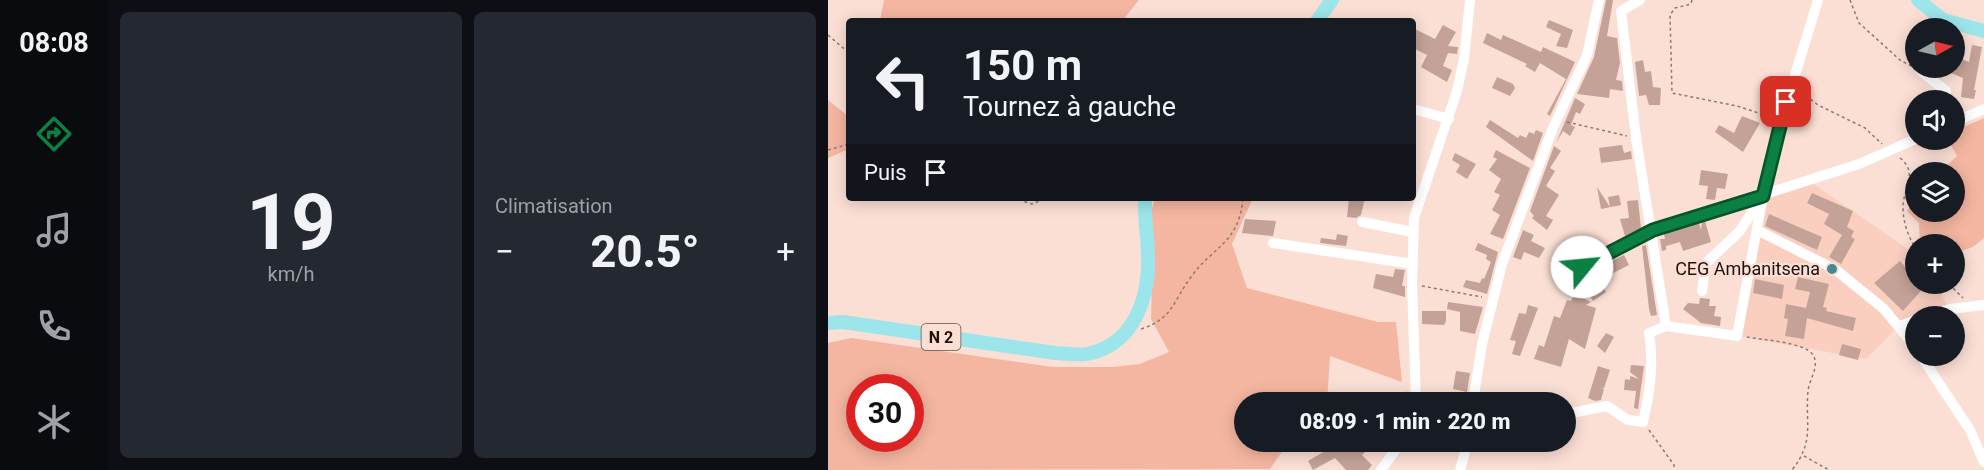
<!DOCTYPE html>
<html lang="fr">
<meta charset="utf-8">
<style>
:root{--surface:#171b24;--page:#242831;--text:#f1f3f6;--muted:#9ea1a6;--accent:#0b8043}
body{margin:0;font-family:Roboto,sans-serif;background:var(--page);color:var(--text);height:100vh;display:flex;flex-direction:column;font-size:22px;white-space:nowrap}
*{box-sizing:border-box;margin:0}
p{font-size:20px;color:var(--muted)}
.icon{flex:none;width:33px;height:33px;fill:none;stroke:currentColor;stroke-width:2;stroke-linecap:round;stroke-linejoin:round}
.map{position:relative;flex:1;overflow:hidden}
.side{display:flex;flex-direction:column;gap:12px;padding:12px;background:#0d0f14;width:720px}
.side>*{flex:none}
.guide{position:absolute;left:18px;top:18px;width:570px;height:183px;border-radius:6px;box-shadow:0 3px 15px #0003;background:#171b24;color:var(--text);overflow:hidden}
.needle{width:39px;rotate:82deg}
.fabs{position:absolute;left:1077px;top:18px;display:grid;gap:12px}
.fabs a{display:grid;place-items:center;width:60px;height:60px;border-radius:50%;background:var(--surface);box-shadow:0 3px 15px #0003;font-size:30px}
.speed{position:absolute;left:18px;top:374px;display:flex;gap:12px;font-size:30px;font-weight:700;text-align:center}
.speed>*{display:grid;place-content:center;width:78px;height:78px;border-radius:50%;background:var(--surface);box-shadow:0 3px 15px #0003;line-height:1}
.speed .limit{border:9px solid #d22;background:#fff;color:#111}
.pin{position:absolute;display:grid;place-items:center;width:51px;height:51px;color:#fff;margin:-26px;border-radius:12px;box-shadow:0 3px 9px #0006}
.me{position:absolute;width:66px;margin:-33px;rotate:62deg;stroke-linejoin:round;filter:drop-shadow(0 0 4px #0008)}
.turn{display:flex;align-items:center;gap:21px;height:126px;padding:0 18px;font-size:27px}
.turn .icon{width:78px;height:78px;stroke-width:2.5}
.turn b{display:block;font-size:42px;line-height:51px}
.then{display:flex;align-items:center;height:57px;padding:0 18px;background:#0003;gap:12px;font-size:22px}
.big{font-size:45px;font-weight:800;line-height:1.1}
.side .card{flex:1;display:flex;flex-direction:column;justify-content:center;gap:9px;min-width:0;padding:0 21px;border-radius:9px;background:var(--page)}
.side .dial{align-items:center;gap:0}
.dial b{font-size:78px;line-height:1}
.heat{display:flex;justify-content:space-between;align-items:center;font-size:33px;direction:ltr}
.side .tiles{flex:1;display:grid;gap:12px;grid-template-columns:repeat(2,1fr)}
.trip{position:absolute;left:406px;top:392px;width:342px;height:60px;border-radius:30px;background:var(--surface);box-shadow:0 3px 15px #0003;font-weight:800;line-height:60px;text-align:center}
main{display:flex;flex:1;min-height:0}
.tab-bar{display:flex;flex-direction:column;width:108px;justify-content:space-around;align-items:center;background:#090b0e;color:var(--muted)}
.tab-bar .icon{width:42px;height:42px}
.tab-bar .selected{color:var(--accent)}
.tab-bar b{font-size:27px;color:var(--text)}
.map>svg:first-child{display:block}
.built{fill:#facfc0}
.green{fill:#f4b6a1;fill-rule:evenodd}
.building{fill:#c4a297}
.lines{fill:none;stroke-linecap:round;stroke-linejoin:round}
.path{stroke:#8d7972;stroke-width:1.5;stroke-dasharray:3 3;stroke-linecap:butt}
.minor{stroke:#fff;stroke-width:10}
.major{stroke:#9ce6eb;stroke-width:14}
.route-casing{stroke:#07532c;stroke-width:15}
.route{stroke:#0b8043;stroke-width:10}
.poi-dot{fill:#438b8f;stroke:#fbdfd5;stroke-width:2}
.labels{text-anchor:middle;stroke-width:4.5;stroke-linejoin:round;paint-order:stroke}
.shield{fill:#fbdfd5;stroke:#60504a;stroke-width:1.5}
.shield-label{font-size:16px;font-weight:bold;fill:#1e120e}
.poi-label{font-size:18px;fill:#1e120e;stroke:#fbdfd5;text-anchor:end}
</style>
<main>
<nav class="tab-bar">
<b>08:08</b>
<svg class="icon selected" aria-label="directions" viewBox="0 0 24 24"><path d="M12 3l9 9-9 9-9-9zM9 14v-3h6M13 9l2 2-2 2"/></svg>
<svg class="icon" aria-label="music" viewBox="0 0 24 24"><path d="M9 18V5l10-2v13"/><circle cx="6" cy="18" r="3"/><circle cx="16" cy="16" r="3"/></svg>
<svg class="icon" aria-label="phone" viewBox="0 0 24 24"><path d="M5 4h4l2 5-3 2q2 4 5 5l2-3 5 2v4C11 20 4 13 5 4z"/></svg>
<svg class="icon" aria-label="climate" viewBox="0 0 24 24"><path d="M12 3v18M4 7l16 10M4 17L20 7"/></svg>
</nav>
<section class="side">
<div class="tiles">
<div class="card dial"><b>19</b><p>km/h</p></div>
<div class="card"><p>Climatisation</p>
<div class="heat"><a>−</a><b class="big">20.5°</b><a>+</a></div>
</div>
</div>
</section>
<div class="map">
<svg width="1156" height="470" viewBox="0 0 1156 470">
<rect width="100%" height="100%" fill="#fbdfd5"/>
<!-- built -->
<path class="built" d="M981,181L1087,254L1088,284H1109L1119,306L1078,318L1038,359L909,336L935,196Z"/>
<!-- green -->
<g class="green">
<path d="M56,0H311L294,21H52Z"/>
<path d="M0,100L20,116L21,149L0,158Z"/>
<path d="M1156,118V238L1145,247L1127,253L1126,244H1092L1091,223L1079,211L1087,200L1088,212H1126V172H1112L1129,156L1120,140H1126L1127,131Z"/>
<path d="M327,198H425L404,244L419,288L550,322H568L574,382L502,356L499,402H417V441H458L455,450L442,469L0,470V343L23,338L225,367H285L312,364L341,352L323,319L324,282L318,231ZM32,387H82V438H32Z"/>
</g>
<!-- building -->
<g class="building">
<path d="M778,0H785L779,36L789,38L792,63L788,80L794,81L795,91L782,89L781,98L749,94L766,57Z"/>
<path d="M721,20L745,30L739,48L728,46L733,34L718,27Z"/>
<path d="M615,25L628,32L620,46L630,47L629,54L620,53L615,66L624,70L619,82L593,67L599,55L585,48V28L607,39Z"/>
<path d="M659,33L673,40L675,35L713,52L715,47L747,62L722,116L719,114L738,79L712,63L707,72L697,66L699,64L655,43Z"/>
<path d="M1144,45L1154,47L1146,90H1148L1146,99L1133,97L1135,78L1111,68H1126V56L1141,62Z"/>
<path d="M815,60L817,72L823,71L825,87L833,88L832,105H821L818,95L811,96L807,62Z"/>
<path d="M669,77L685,84L687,88L682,96L664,88Z"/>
<path d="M747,98L757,104L752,114L748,112L743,125L747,127L742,136L735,131L728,143Z"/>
<path d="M914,116L932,123L915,152L887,132L891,125L906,133Z"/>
<path d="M662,120L690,138L692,135L698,138L701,132L706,134L708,130L715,133L705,161L658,127Z"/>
<path d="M794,145L796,153L803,151L804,159L773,163L771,148Z"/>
<path d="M726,146L733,151L722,168L727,171L718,186L731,195L718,216L725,220L719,230L704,218L706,216L702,211Z"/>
<path d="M668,150L702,168L675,239L662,234L672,215L664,210L672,195L666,192L673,179L661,170L669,159L665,157Z"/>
<path d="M627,153L648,164L639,179L628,172L632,165L624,160Z"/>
<path d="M873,170L900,174L897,189L889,188L887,200L878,199L880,186L871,185Z"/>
<path d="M769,187L782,207L780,197L791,195L793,205L773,209Z"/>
<path d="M984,193L1025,211L1019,227L1026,231L1023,237L1027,239L1013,264L1001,257L1014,235L996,224L1001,214L979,203Z"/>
<path d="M521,198H537L533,215L528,218L519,217Z"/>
<path d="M810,200L813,228L797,236L792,219L801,218L799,201Z"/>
<path d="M941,214L994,237L989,250L937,226Z"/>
<path d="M417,219L448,221L445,236L414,233Z"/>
<path d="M877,221L883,242L855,251L852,242L838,246V250L834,251L832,239H837L836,234L871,223L873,230L874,222Z"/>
<path d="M695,230L706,235L703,241L717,248L711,258L696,252L693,260L685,257Z"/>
<path d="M509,234L520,236L518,246L492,243L493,238L508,240Z"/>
<path d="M650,243L670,252L659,294L635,287L638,280L652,283L654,278L656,279L663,262L658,259L659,255L647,250Z"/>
<path d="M818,245L829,315L823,316L821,309L814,246Z"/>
<path d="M796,255L801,265L771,280L778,292L765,301L754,283L757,281L753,276Z"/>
<path d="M1072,261L1088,279V284H1099L1075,311L1046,283Z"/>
<path d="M567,269L577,270L574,286H577V297L545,288L548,274L565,277Z"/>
<path d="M970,277L1001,284L995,307L999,308L998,311L1028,318L1025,331L979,318L976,339L957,336L960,319L956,318L958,304L978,308L982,292L967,289Z"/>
<path d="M927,279L956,285L954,299L925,293Z"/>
<path d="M746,294L763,302L758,305L768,308L757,349L741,339L733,367L706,359L711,345L716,347L726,316L732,318L739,300L743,301Z"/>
<path d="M872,298L882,299L881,306H888L886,316L893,317L892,326L873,323L855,309L860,303L871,304Z"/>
<path d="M620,302L655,307L647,334L632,331V312L619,309Z"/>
<path d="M700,305L710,308L692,356L684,354L688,341L682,340L691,313L698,314Z"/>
<path d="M594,311H618V321L616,325L594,324Z"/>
<path d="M778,333L786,337L777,353L769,346Z"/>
<path d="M1014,344L1033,349L1030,360L1011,355Z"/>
<path d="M803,365L816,366L810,409L806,408L808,391L796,390L797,379L802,380V376L811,379L802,372Z"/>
<path d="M770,366L782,370L776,388H773L776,389L773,400L767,401L760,398Z"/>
<path d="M628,371L642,373L639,392L625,389Z"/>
<path d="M514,441H520L526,448L532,441L543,446L534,455L544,465L540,470H518L507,458L485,470L480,461Z"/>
</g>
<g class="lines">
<!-- path -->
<g class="path">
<path d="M864,0L863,4L847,8L842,15L844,93L909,106L943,117"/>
<path d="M1022,0L1031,23L1072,60L1085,67"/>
<path d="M0,35L21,53"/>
<path d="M973,92L990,105L1037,128L1054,144"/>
<path d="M739,122L799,136"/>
<path d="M0,150L21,144"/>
<path d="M1072,158C1091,173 1075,189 1075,207C1075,223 1080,236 1088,249"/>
<path d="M173,198H186L204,204L219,198"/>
<path d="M1121,284L1135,298"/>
<path d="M594,286L654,297"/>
<path d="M313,329C345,319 345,301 363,277C385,246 411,244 415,198"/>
<path d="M919,337C934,340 977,342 985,355C992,366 981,380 980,391C977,424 987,441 964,470"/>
<path d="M558,402L559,399L579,392"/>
<path d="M821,430L846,465V470"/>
<path d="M603,441L608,446L629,447"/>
<path d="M976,456L1001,470"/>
</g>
<!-- minor -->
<g class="minor">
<path d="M812,0L793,11L808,138L838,326"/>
<path d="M1095,68L1093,71L1118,91"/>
<path d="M585,109L621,119"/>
<path d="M1126,122L1156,109"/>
<path d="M534,222L585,232"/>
<path d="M929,230L1008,270L1056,309L1088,348"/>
<path d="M445,243L585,264"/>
<path d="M755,267L825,230L1031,164L1088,139"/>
<path d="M874,291L878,263L911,232L933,199"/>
<path d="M1099,316L1122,309L1156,305"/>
<path d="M1072,326L1088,320"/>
<path d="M1093,356L1142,430L1156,462"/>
<path d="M588,402L584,284L586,218L629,91L636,59L642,0"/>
<path d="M645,402L654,344L674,264L725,128L759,55L771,0"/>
<path d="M738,414L779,406L800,420L815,422C822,392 826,364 821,333L838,326L909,336L935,196L953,121L990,0"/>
<path d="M553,470L574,441"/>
<path d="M632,470L640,441"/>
</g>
<!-- major -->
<g class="major">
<path d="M1090,0L1115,20L1156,31"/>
<path d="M489,21L504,0"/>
<path d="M0,323L15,322L227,353C237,353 249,356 259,354C305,345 321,300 320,258C320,238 316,218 317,198"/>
</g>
</g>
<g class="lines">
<!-- route casing -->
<g class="route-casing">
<path id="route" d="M754,267L825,230L935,196L958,102"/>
</g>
<!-- route -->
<use href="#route" class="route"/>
</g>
<!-- markers -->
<circle class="poi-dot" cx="1004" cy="269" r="6"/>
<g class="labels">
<!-- shield labels -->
<rect class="shield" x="93.5" y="324" width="39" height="26" rx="4.5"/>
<g class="shield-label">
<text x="113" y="343">N 2</text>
</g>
<!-- poi labels -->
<g class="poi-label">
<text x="992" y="275">CEG Ambanitsena</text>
</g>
</g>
</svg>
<div class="fabs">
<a><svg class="needle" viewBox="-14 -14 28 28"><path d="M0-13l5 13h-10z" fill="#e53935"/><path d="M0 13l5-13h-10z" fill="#9ea1a6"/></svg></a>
<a><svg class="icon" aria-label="sound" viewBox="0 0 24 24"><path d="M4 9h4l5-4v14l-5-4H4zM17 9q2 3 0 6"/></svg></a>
<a><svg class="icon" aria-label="layers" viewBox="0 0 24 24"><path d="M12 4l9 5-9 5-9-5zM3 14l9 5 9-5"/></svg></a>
<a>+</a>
<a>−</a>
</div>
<div class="speed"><div class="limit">30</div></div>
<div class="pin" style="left:958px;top:102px;background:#d93025"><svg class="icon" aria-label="arrive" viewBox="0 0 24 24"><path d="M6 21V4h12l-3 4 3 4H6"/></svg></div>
<svg class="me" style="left:754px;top:267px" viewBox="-20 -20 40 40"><circle r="19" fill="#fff"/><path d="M0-13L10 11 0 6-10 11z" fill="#0b8043"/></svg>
<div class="trip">08:09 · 1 min · 220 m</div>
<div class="guide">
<div class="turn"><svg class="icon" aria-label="left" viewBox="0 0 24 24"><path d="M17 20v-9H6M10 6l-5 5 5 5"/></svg><div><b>150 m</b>Tournez à gauche</div></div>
<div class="then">Puis<svg class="icon" aria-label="arrive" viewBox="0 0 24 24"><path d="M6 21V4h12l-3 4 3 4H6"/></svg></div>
</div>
</div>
</main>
